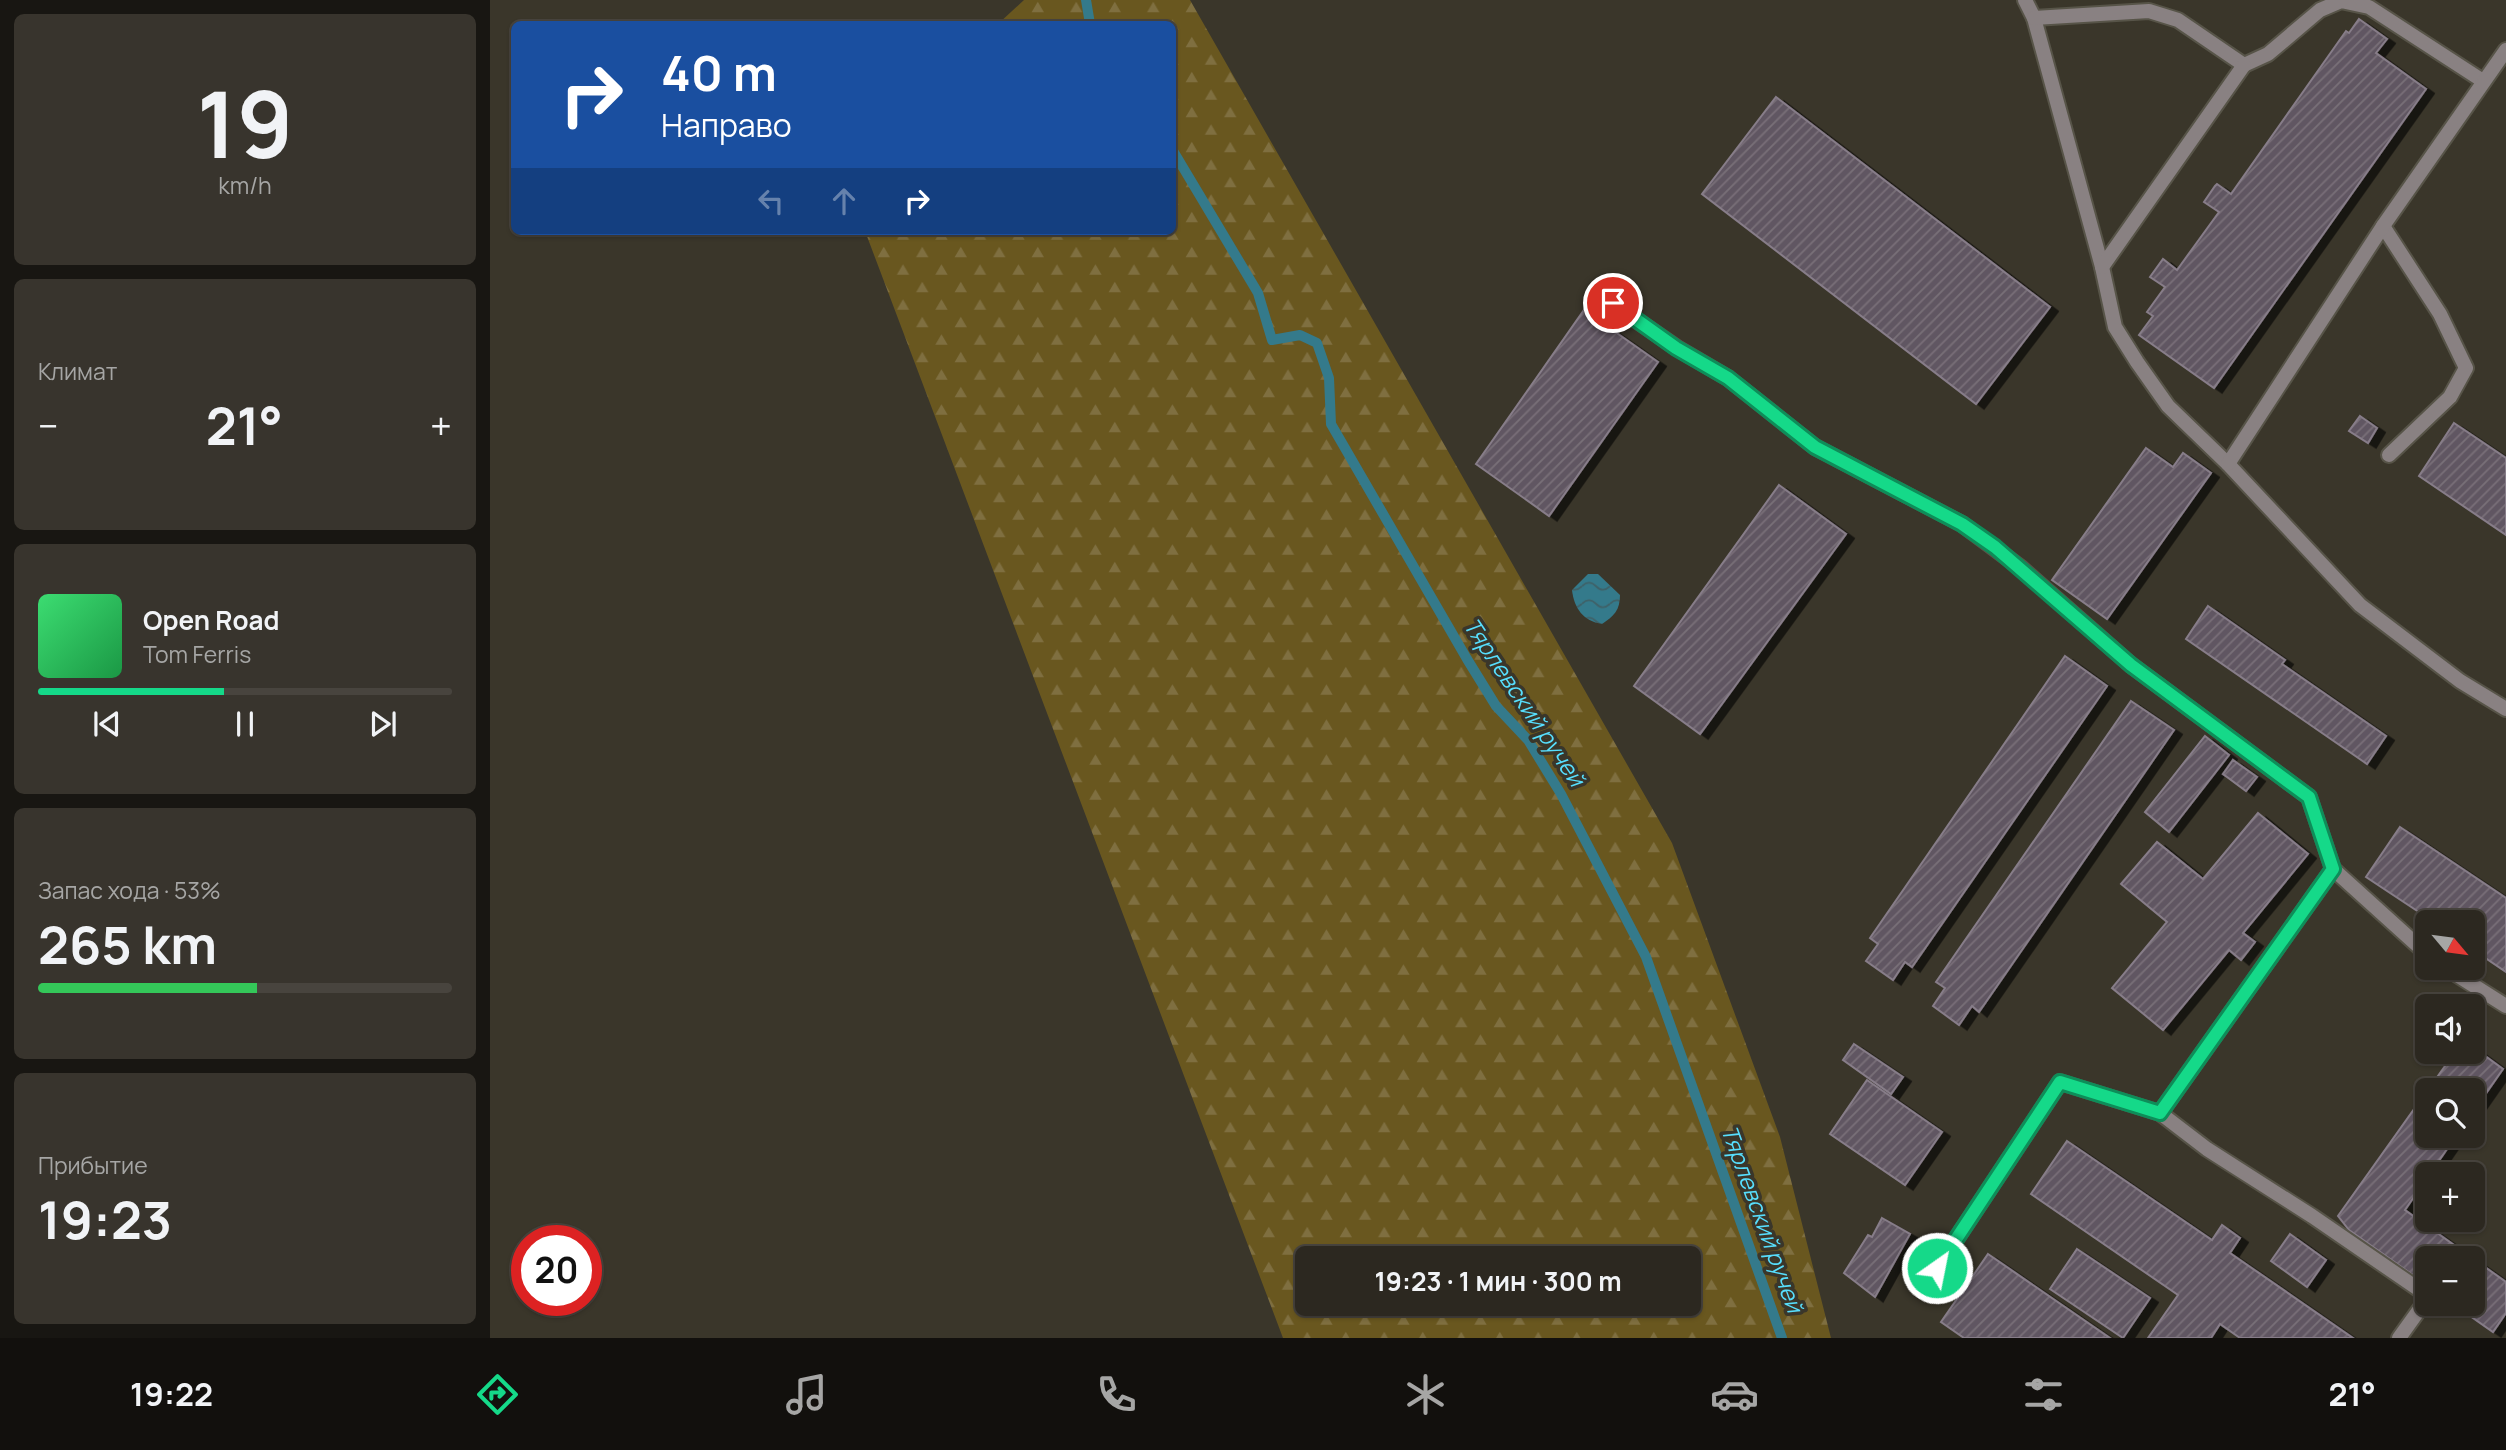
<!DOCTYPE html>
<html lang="ru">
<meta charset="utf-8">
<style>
:root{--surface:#2c2820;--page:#38342d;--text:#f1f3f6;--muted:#a6a6a5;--line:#48443e;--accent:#15d989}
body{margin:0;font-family:Manrope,sans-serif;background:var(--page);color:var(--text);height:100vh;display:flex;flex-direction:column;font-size:26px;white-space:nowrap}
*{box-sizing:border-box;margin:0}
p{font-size:23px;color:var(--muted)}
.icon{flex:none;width:38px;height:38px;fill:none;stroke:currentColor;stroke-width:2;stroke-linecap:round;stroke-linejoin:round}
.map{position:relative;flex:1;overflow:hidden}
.details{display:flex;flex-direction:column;gap:14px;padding:14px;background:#181612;width:490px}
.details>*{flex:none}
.guide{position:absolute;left:21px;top:21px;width:665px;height:214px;border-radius:10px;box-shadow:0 2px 5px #0004,0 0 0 2px var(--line);background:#1a4fa0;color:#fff;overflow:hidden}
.needle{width:46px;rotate:119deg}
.controls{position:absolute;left:1925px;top:910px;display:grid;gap:14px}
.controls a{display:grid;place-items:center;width:70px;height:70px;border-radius:10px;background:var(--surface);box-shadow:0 2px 5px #0004,0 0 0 2px var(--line);font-size:35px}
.speed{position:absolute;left:21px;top:1225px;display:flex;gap:14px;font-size:35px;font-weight:700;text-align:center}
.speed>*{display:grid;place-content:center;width:91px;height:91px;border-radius:50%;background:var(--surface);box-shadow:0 2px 5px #0004,0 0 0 2px var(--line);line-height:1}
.speed .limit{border:10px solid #d22;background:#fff;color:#111}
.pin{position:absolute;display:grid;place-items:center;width:60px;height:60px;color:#fff;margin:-30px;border:4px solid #fff;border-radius:50%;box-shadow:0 2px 7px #0007}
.me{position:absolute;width:77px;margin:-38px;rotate:33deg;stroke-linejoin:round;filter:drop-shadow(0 0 5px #0008)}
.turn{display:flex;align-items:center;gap:24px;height:147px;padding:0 35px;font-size:32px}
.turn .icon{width:91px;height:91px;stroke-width:2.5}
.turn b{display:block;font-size:49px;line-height:60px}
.lanes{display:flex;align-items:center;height:66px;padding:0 35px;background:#0003;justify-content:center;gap:35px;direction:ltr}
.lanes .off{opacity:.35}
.big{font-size:52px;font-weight:700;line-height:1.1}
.details .tile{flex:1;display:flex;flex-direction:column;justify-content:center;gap:10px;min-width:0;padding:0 24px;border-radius:10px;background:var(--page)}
.details .dial{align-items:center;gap:0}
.dial b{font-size:91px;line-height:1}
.song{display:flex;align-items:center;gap:21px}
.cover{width:84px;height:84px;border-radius:10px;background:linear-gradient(135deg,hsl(140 70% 55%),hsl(140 70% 35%))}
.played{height:7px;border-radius:4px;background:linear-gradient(90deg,var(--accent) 45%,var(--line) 45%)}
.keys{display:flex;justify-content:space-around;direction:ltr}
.heat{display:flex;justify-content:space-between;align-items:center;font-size:38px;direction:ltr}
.charge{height:10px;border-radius:5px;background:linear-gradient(90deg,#34c759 53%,var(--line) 0)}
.trip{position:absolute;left:805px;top:1246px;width:406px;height:70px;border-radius:10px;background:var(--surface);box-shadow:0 2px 5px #0004,0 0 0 2px var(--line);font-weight:700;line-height:70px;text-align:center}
.tab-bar{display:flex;height:112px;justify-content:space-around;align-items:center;background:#12100d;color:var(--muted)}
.tab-bar .icon{width:49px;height:49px}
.tab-bar .active{color:var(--accent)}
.tab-bar b{font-size:32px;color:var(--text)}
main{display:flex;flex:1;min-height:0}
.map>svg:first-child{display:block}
.forest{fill:url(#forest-firs);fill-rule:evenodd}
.water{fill:url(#water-waves)}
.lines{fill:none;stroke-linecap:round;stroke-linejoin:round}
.stream{stroke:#347a8b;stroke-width:10}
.building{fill:url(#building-hatch);stroke:#877d89;stroke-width:2;filter:url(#shadow)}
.lane-casing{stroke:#575448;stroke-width:18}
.lane{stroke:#898182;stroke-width:14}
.route-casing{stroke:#0e8d59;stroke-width:18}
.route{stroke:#15d989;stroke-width:12}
.labels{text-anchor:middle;stroke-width:7;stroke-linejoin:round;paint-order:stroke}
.water-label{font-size:23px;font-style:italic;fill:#57defd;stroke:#3a362a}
</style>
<main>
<section class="details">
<div class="tile dial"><b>19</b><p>km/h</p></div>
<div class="tile"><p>Климат</p>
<div class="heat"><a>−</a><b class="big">21°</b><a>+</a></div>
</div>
<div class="tile">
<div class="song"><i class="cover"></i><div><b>Open Road</b><p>Tom Ferris</p></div></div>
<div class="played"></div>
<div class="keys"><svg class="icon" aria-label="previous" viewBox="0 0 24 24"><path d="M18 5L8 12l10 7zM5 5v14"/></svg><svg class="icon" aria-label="pause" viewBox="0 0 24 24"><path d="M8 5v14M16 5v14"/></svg><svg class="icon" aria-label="next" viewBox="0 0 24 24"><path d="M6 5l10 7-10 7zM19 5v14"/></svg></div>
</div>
<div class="tile"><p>Запас хода · 53%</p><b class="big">265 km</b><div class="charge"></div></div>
<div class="tile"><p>Прибытие</p><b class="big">19:23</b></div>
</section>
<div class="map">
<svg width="2016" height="1338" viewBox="0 0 2016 1338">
<defs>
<pattern id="forest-firs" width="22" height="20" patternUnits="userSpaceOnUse" patternTransform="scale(1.75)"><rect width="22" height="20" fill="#69571f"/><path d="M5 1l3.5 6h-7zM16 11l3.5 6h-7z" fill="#7f6f40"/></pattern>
<pattern id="water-waves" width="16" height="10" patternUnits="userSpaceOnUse" patternTransform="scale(1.75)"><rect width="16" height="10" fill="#347a8b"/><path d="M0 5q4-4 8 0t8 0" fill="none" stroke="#3e6168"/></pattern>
<pattern id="building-hatch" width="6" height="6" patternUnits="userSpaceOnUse" patternTransform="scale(1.75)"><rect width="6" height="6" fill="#615762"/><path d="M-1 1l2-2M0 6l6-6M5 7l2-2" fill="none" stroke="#786f78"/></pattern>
<filter id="shadow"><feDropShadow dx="8" dy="4.5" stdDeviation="0" flood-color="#0009"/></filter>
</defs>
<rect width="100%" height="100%" fill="#3a362a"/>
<!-- forest -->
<path class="forest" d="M534,0H700L1182,843L1290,1137L1341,1338H793L375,231H682V24H508ZM1199,1258V1304H817V1258Z"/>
<!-- water -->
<path class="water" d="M1098,574H1108L1130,595C1130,610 1124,616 1112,624C1093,621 1084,608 1082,590Z"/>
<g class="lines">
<!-- stream -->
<g class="stream">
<path d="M596,0L600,24"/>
<path d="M682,149L768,293L782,340L810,335L827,343L839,378L841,424L977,659L1006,706L1038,740L1071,794L1156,957L1292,1338"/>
</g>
</g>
<!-- building -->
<g class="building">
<path d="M1869,19L1897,39L1886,53L1936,89L1724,388L1649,335L1663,316L1657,312L1675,287L1660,277L1673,259L1687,270L1729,212L1714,202L1725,186L1727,184L1741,194L1856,31L1859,33Z"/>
<path d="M1286,97L1560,307L1486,404L1212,194Z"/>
<path d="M1094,310L1168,362L1059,516L986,464Z"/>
<path d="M1870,416L1887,428L1878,443L1859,431Z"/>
<path d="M1964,423L2016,458V535L1929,476Z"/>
<path d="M1656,448L1683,467L1693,453L1721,473L1617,619L1562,580Z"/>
<path d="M1289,485L1356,534L1210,734L1144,686Z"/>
<path d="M1718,606L1795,660L1792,664L1896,736L1877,764L1696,639Z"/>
<path d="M1575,656L1617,686L1422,967L1415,962L1403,980L1376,961L1388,944L1380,938Z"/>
<path d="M1641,701L1684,730L1489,1012L1482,1006L1469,1025L1443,1006L1455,988L1446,982Z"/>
<path d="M1715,736L1739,755L1679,832L1655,812Z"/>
<path d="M1743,760L1767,777L1756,791L1733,774Z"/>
<path d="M1768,813L1818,854L1753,933L1765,942L1751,960L1739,950L1673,1030L1622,988L1677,922L1631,884L1667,842L1713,879Z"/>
<path d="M1910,827L2016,898V972L1985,951L1983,953V922H1944L1876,877Z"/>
<path d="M1364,1044L1413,1077L1401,1094L1353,1060Z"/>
<path d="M1983,1047L2013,1069L1983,1112V1090H1938L1965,1052H1983Z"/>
<path d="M1377,1080L1452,1132L1415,1185L1340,1134Z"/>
<path d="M1937,1091V1136H1966L1915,1210L2016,1282V1313L2003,1332L1963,1304H1983V1258H1937V1285L1859,1230L1848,1216Z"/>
<path d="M1577,1141L1722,1240L1732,1225L1750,1238L1740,1253L1863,1338H1750L1730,1324L1721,1338H1658L1688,1295L1541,1194Z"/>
<path d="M1392,1218L1420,1234L1385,1297L1354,1273L1378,1235L1382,1237Z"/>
<path d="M1800,1234L1836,1260L1817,1287L1781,1261Z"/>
<path d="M1587,1249L1660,1298L1633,1338L1560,1289Z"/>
<path d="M1498,1254L1620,1338H1474L1451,1322Z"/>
</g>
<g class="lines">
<!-- lane casing -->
<g class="lane-casing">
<g id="lane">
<path d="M1535,0L1544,18L1612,267L1625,327L1647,362L1678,406L1738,464L1870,605L1970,681L2016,709"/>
<path d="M1544,18L1659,11L1688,20L1754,65L1778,54L1830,10L1851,1L1879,7L1993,81"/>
<path d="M1893,226L1950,314L1976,368L1960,397L1899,455"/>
<path d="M1612,267L1754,65"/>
<path d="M1123,304L1187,348L1238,378L1325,447L1472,524L1531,568L1641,665L1819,797L1843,869L1937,954"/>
<path d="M1738,464L1893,226L2016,50"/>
<path d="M1956,968L2016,1006"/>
<path d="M1670,1113L1717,1149L1822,1216L1937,1295"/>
<path d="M1447,1268L1570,1082L1670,1113L1843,869"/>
<path d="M1909,1338L1937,1299"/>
</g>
</g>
<!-- lane -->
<use href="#lane" class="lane"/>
</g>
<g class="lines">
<!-- route casing -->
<g class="route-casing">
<path id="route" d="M1123,303L1186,348L1238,378L1325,447L1472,524L1505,547L1641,665L1819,797L1843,869L1670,1113L1570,1082L1447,1268"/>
</g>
<!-- route -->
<use href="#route" class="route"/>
</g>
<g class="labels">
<!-- water labels -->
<g class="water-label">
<text transform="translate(1034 702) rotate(56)" y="8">Тярлевский ручей</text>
<text transform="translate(1272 1219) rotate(70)" y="8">Тярлевский ручей</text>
</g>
</g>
</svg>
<div class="controls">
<a><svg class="needle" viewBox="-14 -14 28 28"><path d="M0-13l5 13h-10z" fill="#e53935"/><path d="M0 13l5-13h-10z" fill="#a6a6a5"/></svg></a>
<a><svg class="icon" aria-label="sound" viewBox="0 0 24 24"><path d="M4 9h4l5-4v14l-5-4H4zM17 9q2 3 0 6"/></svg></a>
<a><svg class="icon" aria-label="search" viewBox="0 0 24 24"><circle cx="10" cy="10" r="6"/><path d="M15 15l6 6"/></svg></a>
<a>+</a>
<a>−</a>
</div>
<div class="speed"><div class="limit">20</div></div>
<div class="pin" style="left:1123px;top:303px;background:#d93025"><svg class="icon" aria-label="arrive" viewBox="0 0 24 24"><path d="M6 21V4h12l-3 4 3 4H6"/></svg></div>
<svg class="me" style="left:1447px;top:1268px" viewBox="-20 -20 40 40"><circle r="17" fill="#15d989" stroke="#fff" stroke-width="3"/><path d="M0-11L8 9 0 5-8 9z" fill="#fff"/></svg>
<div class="trip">19:23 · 1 мин · 300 m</div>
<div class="guide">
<div class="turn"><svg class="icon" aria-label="right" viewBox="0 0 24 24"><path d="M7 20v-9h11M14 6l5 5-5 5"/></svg><div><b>40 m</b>Направо</div></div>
<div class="lanes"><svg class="icon off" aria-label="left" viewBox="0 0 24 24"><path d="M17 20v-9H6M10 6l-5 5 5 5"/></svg><svg class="icon off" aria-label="ahead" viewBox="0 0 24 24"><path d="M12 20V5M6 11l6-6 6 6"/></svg><svg class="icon" aria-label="right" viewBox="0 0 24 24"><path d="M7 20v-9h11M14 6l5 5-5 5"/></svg></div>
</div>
</div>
</main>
<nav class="tab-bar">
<b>19:22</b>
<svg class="icon active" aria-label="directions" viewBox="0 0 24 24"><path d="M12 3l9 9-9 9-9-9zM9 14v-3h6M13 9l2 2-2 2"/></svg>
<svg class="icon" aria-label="music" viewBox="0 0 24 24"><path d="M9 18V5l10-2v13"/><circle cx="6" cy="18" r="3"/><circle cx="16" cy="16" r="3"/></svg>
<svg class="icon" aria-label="phone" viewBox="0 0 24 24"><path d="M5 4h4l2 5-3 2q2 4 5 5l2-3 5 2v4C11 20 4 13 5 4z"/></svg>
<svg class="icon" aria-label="climate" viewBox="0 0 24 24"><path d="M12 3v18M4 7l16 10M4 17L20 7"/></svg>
<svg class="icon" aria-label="car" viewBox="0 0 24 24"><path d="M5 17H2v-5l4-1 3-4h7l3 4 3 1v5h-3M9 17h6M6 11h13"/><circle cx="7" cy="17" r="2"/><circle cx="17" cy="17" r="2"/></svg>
<svg class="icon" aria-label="filters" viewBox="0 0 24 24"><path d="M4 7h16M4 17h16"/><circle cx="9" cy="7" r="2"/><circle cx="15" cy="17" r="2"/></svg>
<b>21°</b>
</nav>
